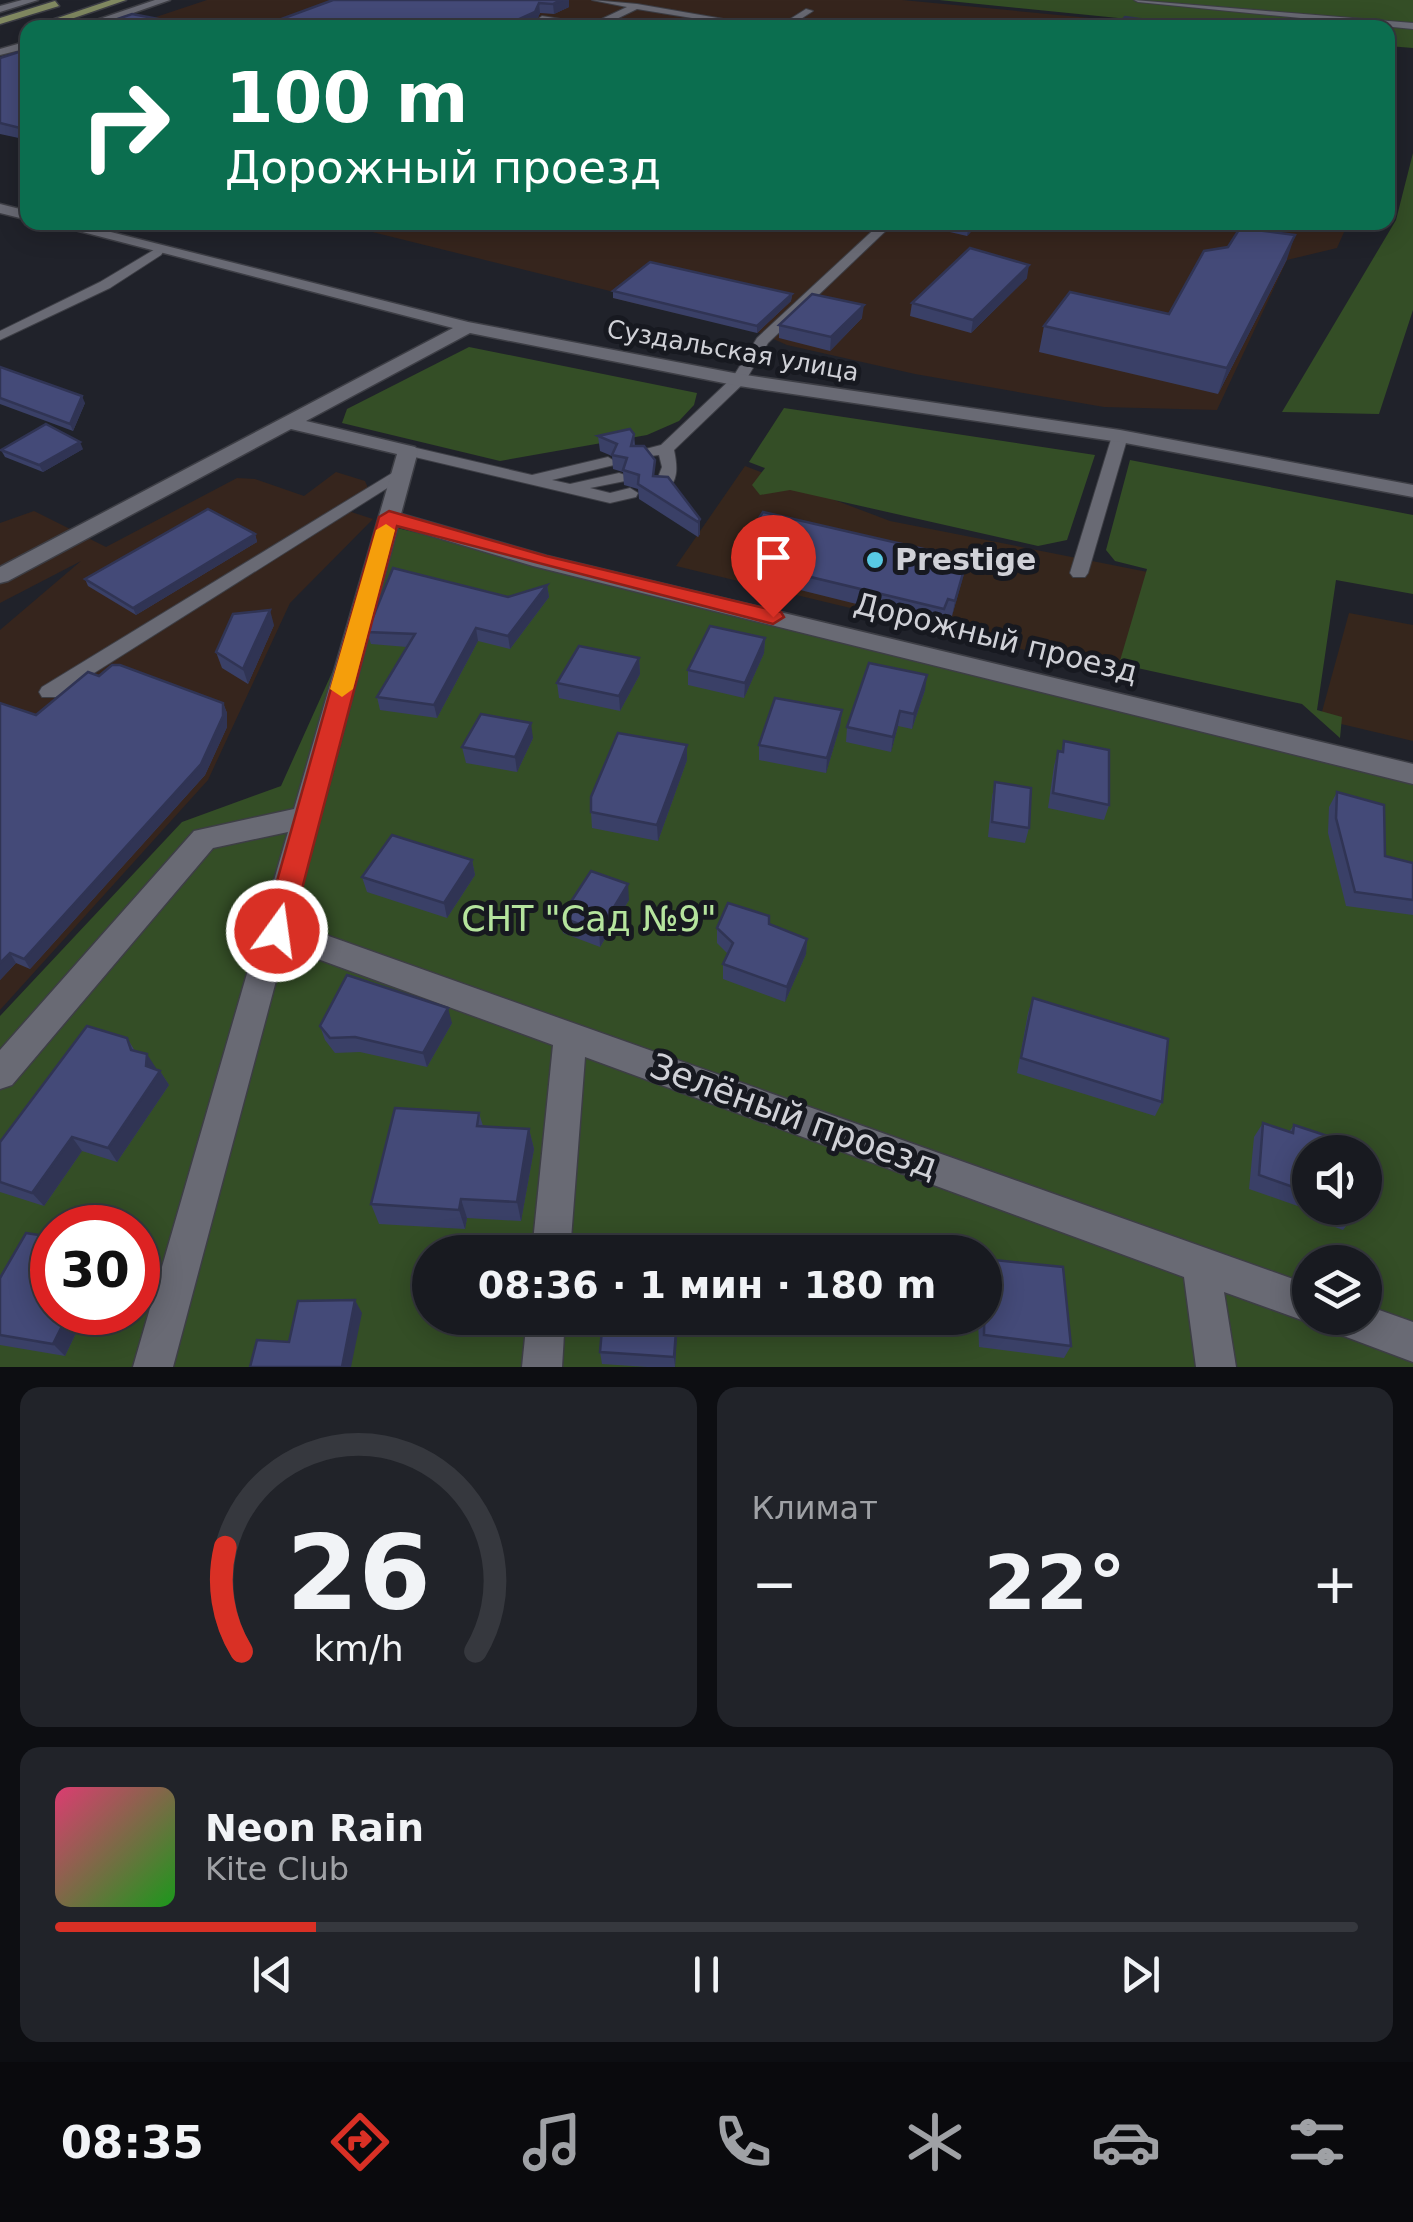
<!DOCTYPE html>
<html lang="ru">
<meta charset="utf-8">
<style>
:root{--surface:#181a20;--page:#212329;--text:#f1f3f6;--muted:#9fa1a5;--line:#36383e;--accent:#d93025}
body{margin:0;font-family:"DejaVu Sans",sans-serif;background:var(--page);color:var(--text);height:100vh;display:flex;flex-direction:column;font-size:38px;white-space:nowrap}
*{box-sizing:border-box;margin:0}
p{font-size:32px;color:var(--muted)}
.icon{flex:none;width:55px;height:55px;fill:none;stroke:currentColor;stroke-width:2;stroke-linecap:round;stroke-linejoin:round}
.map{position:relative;height:1367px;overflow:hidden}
.drawer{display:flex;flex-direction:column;gap:20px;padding:20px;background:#0d0e12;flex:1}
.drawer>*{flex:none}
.hud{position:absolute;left:20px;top:20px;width:1375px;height:210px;border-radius:20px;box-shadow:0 5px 25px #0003,0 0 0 2px var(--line);background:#0b6e4f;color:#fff;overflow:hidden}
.buttons{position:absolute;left:1292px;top:1135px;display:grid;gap:20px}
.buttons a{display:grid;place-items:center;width:90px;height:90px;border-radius:50%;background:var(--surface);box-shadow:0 5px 25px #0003,0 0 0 2px var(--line);font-size:50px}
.speed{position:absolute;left:30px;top:1205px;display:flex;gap:20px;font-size:50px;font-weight:700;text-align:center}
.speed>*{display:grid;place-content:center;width:130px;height:130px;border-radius:50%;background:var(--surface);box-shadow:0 5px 25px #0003,0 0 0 2px var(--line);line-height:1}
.speed .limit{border:15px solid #d22;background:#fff;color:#111}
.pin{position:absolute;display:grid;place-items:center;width:85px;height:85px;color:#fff;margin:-102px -42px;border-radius:50% 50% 50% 0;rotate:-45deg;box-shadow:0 0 10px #0007}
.pin .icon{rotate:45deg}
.me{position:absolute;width:110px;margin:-55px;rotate:14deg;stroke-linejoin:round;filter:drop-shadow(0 0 8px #0008)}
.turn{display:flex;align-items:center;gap:35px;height:210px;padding:0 40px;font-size:45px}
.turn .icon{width:130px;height:130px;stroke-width:2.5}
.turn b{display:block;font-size:70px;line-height:85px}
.big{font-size:75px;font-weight:700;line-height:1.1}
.drawer .tile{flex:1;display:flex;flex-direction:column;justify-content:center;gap:15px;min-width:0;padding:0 35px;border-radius:20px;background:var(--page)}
.drawer .dial{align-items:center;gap:0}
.dial svg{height:260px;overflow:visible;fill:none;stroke:var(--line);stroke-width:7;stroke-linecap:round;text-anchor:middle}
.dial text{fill:var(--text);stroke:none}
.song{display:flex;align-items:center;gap:30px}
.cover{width:120px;height:120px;border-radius:15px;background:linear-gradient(135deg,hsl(340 70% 55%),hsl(120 70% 35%))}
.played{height:10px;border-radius:5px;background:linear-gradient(90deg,var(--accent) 20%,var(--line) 20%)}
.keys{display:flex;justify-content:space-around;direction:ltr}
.heat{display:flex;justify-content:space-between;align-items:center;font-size:55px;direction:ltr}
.drawer .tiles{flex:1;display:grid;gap:20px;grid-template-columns:1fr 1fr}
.tile:last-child{grid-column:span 2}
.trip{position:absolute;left:412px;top:1235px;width:590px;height:100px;border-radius:50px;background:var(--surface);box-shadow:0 5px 25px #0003,0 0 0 2px var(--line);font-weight:700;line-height:100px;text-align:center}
.tabs{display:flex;height:160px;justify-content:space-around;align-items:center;background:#0a0a0d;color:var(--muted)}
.tabs .icon{width:70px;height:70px}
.tabs .current{color:var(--accent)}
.tabs b{font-size:45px;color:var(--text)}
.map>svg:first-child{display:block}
.commercial{fill:#36261c}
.industrial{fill:#36251d}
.green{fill:#344e26;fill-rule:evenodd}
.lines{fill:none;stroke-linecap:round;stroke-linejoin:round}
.lane-casing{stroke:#3d3e45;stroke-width:2}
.street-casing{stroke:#3d3e45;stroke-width:3}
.primary-casing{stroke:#3d3e45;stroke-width:3}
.lane{fill:#696a74;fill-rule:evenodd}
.street{fill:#696a74;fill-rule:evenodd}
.primary{fill:#818961;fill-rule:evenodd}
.wall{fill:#3a4067}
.shaded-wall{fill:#303454}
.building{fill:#444a78;stroke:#303454;stroke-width:2.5}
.route{fill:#d93025;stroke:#8d1f18;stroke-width:2.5}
.slow{fill:#f59e0b}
.poi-dot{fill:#58c9e3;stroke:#171920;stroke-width:4}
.labels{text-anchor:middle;stroke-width:10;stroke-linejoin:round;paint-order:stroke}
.far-street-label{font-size:25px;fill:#d0d1d7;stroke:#171920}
.poi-label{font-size:30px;font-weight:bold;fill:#d0d1d7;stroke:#171920;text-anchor:start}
.street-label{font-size:30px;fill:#d0d1d7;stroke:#171920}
.near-park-label{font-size:35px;fill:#b5e49d;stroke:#171920}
.near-street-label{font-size:35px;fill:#d0d1d7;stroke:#171920}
</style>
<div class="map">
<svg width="1413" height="1367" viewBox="0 0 1413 1367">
<rect width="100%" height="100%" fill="#20222a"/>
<!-- commercial -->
<g class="commercial">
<path d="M745,466L890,521L1173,577L1129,675L676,566Z"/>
<path d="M1349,613L1413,625V741L1320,719Z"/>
</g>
<!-- industrial -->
<g class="industrial">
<path d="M207,0H902L1111,20L1107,28L135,24Z"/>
<path d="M336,223H1348L1337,248L1287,260L1217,410L1104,407L915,374L787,345L760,333L613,298L618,293Z"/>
<path d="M336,472L365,481L368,488L342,509L373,519L290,603L208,780L0,1010V630L81,561L0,603V523L34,511L106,547L237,478L255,479L304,496Z"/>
</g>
<!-- green -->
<g class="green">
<path d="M939,0H1413V48L1388,46V28L1208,27Z"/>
<path d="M1413,153V310L1379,414L1282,412L1396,220Z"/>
<path d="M469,347L697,393L694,405L679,421L647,435L500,461L342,423L347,409Z"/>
<path d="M784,408L1095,455L1067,540L1038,546L790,490L760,495L752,485L765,468L749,462Z"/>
<path d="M1130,460L1413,515V594L1336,580L1317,710L1342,717L1340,738L1302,704L1119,664L1147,569L1115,561L1106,550Z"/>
<path d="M397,528L1413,773V1367H0V1016L182,822L281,786ZM1310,1152H1365V1208H1310ZM52,1228H138V1312H52ZM430,1252H985V1318H430ZM1310,1262H1365V1318H1310Z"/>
</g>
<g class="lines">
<!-- lane casing -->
<g class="lane-casing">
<g id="lane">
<path d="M592,0L637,4L776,28H753L637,9L598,28H579L538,19L542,16L591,24L627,7Z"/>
<path d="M1134,0L1413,23V29L1138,2Z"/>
<path d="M806,9L813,11L787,28H776Z"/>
<path d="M882,222H895L768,343L744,383L674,450C677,464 680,485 663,490L657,489L655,485L662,467L659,455L634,458V452L661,445L733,377L757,338Z"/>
<path d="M157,248L163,252L161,255L110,288L0,340V331L100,282Z"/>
<path d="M1120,431L1128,436L1088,573L1085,577H1073L1070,573L1112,436Z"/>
<path d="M408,446L532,475L608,457L616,462L614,465L552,480L570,484L619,473L625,475V481L590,488L610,493L630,488L638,493L636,497L610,503L402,454V448Z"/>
<path d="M402,467L408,469V475L56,697H42L39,692L42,687Z"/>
</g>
</g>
<!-- street casing -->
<g class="street-casing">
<g id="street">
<path d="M22,0H38L0,12V6Z"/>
<path d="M155,0H170L90,28H73Z"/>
<path d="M28,41V48L0,55V49Z"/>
<path d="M0,204L28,211V220L0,213Z"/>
<path d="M44,222H71L468,322L739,374L1120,430L1413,485V497L1120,442L739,386L470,333L306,421L415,447L418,451L401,514L547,556L1413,764V784L533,566L398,526L292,923L1310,1285V1318H1324L1310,1323L1224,1292L1236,1367H1196L1184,1277L585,1057L570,1252H532L553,1045L285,947L173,1367H133L288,832L213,848L12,1085L0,1089V1050L194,831L294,809L397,454L291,429L8,581L0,583V567L453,328Z"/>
<path d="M1365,1305L1413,1322V1362L1333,1332L1328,1318H1365Z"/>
<path d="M527,1318H565L562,1367H522Z"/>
</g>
</g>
<!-- primary casing -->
<g class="primary-casing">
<g id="primary">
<path d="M111,0H126L45,28H28Z"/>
<path d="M55,1L59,6L0,24V18Z"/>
</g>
</g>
<!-- lane -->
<use href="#lane" class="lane"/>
<!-- street -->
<use href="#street" class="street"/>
<!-- primary -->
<use href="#primary" class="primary"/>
</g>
<!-- wall -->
<g class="wall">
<path d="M569,0V7L554,14L540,13L536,22L257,28Z"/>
<path d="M28,49V140L0,134V58Z"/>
<path d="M446,222H484L473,229Z"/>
<path d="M907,222H980L967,236Z"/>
<path d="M1287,259L1218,394L1039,352L1044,326L1169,314Z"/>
<path d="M1027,278L971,333L910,316L912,303Z"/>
<path d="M613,291L792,294L791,301L757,333L613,298Z"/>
<path d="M862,318L830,351L779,338V325Z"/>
<path d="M0,367L85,403L73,431L0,404Z"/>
<path d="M634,434L635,446L655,476L700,519V534L698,537L639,499L638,489L624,485L623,472L613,469L612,456L600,451L598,436Z"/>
<path d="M83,449L43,472L5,457L1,450Z"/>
<path d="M255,534L257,542L136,615L88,586L85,579Z"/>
<path d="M739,549L967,559L952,616L945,615L941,625L748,577V566L739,564Z"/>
<path d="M547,585L549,597L510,649L478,641L437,718L380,710L377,697L407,647L371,644L367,632L508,597Z"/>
<path d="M274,625L248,684L222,668L216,652Z"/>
<path d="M765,638L764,653L744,698L688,685V670Z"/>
<path d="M639,658L640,674L620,711L559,698L557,683Z"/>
<path d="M99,676L223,703L227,713V727L205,775L30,969L16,963L0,980L36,715Z"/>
<path d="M925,690L912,729L898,726L891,752L846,742L847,727Z"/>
<path d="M842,710L840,726L826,773L759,760V745Z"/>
<path d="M533,738L517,772L466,763L462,747Z"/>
<path d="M1064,741L1109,805L1104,820L1048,808L1054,766L1058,751L1061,752Z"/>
<path d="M687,760L658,841L592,828L591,812Z"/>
<path d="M995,782L1029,828L1025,843L988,837L992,797Z"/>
<path d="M1337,792L1385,856L1413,863V915L1346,906L1328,833L1329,807Z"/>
<path d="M472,860L475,875L447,918L367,892L362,877Z"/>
<path d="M629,900L600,947L563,933L561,917Z"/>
<path d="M769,924L807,939L806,954L785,1002L723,979V964L728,954L717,943V928Z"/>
<path d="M1033,998L1162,1102L1155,1116L1017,1073L1028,1013Z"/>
<path d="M452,1023L427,1067L360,1052L335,1053L325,1040L320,1026Z"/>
<path d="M127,1038L135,1051L156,1069L160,1071L169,1085L117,1162L82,1151L44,1206L0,1192V1142Z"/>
<path d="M479,1113L483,1126L529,1129L534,1149L521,1221L467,1218L465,1229L379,1224L371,1204Z"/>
<path d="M1263,1123L1289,1132L1294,1125L1310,1152V1208H1354V1216L1343,1230L1308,1217L1309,1210L1249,1189L1254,1137Z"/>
<path d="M0,1278L52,1312H86L65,1356L0,1345Z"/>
<path d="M603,1318H678L675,1367H647L602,1364L600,1352Z"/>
<path d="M978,1318H985L1071,1346L1064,1358L979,1347Z"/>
</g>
<!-- shaded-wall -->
<g class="shaded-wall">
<path d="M562,0H569V7L554,14L553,4Z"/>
<path d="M539,3L540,13L536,22L524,28H506V25Z"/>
<path d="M472,222H484L473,229Z"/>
<path d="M969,222H980L967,236Z"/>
<path d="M1295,235L1287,259L1218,394L1227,368Z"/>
<path d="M1029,265L1027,278L971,333L973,320Z"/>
<path d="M792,294L791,301L757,333V326Z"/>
<path d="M864,305L862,318L830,351L831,337Z"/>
<path d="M82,396L85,403L73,431L70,424Z"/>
<path d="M80,442L83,449L43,472L39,465Z"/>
<path d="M700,519V534L698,537V522Z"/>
<path d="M255,534L257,542L136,615L133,608Z"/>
<path d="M967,559L964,574L952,616L955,601Z"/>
<path d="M547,585L549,597L510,649L508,636Z"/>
<path d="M270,610L274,625L248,684L243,669Z"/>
<path d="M476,628L478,641L437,718L434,705Z"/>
<path d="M765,638L764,653L744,698L745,683Z"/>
<path d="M639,658L640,674L620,711L619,696Z"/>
<path d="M927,675L925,690L912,729L914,714Z"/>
<path d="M223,703L227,713V727L205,775L30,969L24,959Z"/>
<path d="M842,710L840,726L826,773L827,758Z"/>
<path d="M900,711L898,726L891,752L893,737Z"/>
<path d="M531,723L533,738L517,772L515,757Z"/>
<path d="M687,745V760L658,841L657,825Z"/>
<path d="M472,860L475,875L447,918L444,903Z"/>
<path d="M628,884L629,900L600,947L599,932Z"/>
<path d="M807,939L806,954L785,1002L787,987Z"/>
<path d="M10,953L16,963L0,980V963Z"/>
<path d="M448,1008L452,1023L427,1067L423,1053Z"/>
<path d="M147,1054L156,1068L155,1078L160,1071L169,1085L117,1162L108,1148L146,1066Z"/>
<path d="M529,1129L534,1149L521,1221L517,1202Z"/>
<path d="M72,1137L82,1151L44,1206L32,1193Z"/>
<path d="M461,1199L467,1218L465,1229L459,1210Z"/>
<path d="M355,1300L362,1313L351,1367H342Z"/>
<path d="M69,1312H86L65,1356L53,1344Z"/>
<path d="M677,1318H678L675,1367L674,1357Z"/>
</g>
<!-- building -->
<g class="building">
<path d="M333,0H562L553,4L539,3L535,12L506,25L511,26L507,28H257Z"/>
<path d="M132,14L206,28H91Z"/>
<path d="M1125,17L1182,25L1180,28H1114Z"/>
<path d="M28,49V130L0,123V58Z"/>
<path d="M1240,228L1295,235L1227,368L1044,326L1070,292L1169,314L1204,251L1228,247Z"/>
<path d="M970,248L1029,265L973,320L912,303Z"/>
<path d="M650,262L792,294L757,326L613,291Z"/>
<path d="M812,294L864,305L831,337L779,325Z"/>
<path d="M0,367L82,396L70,424L0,398Z"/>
<path d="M46,424L80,442L39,465L1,450Z"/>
<path d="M630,429L634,434L631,446H644L655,460L653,476L668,477L700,519L698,522L638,484L639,475L623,470L627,458L612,455L617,444L598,436Z"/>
<path d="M208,509L255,534L133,608L85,579Z"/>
<path d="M763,512L967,559L955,601L948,599L944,609L748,562L754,553L739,549Z"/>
<path d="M393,568L508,597L547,585L508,636L476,628L434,705L377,697L415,634L367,632Z"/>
<path d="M270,610L243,669L216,652L233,614Z"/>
<path d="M710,626L765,638L745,683L688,670Z"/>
<path d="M579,646L639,658L619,696L557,683Z"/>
<path d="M869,663L927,675L914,714L900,711L893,737L847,727Z"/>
<path d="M112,665H120L223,703V716L201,764L24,959L10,953L0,963V703L36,715L88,672L99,676Z"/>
<path d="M775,698L842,710L827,758L759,745Z"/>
<path d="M481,714L531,723L515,757L462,747Z"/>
<path d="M618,733L687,745L657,825L591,812V797Z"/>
<path d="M1064,741L1109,750V805L1053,793L1058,751L1063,752Z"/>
<path d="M995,782L1031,788L1029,828L992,822Z"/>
<path d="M1337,792L1384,805L1385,856L1413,863V900L1355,892L1336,818Z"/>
<path d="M392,835L472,860L444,903L362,877Z"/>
<path d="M591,871L628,884L599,932L561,917Z"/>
<path d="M728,903L769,916V924L807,939L787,987L723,964L733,943L717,928Z"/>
<path d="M347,975L448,1008L423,1053L355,1037L330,1038L320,1026Z"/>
<path d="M1033,998L1168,1039L1162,1102L1021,1058Z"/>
<path d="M87,1026L127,1038L131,1050L147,1054L146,1066L160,1071L108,1148L72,1137L32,1193L0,1182V1142Z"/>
<path d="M395,1108L479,1113L477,1126L529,1129L517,1202L461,1199L459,1210L371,1204Z"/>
<path d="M1263,1123L1293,1133L1294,1125L1355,1145V1152H1310V1193L1259,1175Z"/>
<path d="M1329,1208H1354V1216Z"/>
<path d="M26,1233L52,1237V1312H69L53,1344L0,1335V1278Z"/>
<path d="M985,1259L1063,1267L1071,1346L984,1335Z"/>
<path d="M355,1300L342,1367H250L257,1340L289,1342L298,1301Z"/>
<path d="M603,1318H677L674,1357L600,1352Z"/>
</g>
<!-- route -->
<path class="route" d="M389,511L546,556L781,612L784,617L773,624L397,526L291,931L287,939H267L263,931L379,517Z"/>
<!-- slow -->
<path class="slow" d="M386,524L395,530L353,689L342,697L330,689L376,530Z"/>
<!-- markers -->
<circle class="poi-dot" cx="875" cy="560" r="10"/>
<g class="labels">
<!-- far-street labels -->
<g class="far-street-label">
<text transform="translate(733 350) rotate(10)" y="9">Суздальская улица</text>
</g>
<!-- poi labels -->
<g class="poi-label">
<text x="895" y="570">Prestige</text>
</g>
<!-- street labels -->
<g class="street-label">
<text transform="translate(996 638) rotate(14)" y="10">Дорожный проезд</text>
</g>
<!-- near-park labels -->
<g class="near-park-label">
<text x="589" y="931">СНТ "Сад №9"</text>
</g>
<!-- near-street labels -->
<g class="near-street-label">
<text transform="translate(794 1116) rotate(20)" y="12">Зелёный проезд</text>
</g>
</g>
</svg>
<div class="buttons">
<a><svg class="icon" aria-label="sound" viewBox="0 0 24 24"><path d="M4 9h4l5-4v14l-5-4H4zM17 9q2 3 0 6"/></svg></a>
<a><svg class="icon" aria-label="layers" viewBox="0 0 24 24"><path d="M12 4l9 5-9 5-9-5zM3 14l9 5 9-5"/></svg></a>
</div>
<div class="speed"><div class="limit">30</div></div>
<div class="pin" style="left:773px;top:617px;background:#d93025"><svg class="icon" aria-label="arrive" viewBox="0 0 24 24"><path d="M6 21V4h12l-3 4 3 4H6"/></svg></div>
<svg class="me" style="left:277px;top:931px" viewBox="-20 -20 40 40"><circle r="17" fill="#d93025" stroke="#fff" stroke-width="3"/><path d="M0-11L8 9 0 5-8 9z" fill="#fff"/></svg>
<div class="trip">08:36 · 1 мин · 180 m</div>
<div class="hud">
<div class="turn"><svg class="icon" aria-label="right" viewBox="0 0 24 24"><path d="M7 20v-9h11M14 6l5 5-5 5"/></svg><div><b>100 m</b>Дорожный проезд</div></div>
</div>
</div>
<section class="drawer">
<div class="tiles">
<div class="tile dial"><svg viewBox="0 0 100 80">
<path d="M14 69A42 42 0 1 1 86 69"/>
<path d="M14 69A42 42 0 0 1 9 37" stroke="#d93025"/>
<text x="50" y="56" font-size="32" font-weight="700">26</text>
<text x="50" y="72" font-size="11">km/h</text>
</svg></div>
<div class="tile"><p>Климат</p>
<div class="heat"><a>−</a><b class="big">22°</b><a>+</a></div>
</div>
<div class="tile">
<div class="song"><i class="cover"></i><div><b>Neon Rain</b><p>Kite Club</p></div></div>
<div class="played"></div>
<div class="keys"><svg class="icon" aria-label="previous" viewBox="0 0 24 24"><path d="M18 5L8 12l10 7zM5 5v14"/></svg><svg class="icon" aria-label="pause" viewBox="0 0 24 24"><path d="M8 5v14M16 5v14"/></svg><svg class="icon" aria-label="next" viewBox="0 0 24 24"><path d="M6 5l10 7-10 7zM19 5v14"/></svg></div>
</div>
</div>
</section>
<nav class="tabs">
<b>08:35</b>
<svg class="icon current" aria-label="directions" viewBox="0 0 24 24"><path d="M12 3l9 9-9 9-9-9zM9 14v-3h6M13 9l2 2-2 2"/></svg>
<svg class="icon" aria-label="music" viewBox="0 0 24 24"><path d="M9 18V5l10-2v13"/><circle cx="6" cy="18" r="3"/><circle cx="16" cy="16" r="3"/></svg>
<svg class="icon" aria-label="phone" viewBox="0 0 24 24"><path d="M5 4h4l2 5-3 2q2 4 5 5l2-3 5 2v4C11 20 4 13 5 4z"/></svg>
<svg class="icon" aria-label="climate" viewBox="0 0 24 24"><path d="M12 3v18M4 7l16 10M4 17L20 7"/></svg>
<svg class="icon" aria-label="car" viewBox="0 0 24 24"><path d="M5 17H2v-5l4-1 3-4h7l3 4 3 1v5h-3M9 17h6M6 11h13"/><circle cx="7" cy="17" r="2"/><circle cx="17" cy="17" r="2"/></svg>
<svg class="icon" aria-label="filters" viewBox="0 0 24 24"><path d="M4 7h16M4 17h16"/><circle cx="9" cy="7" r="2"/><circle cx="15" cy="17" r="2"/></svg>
</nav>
